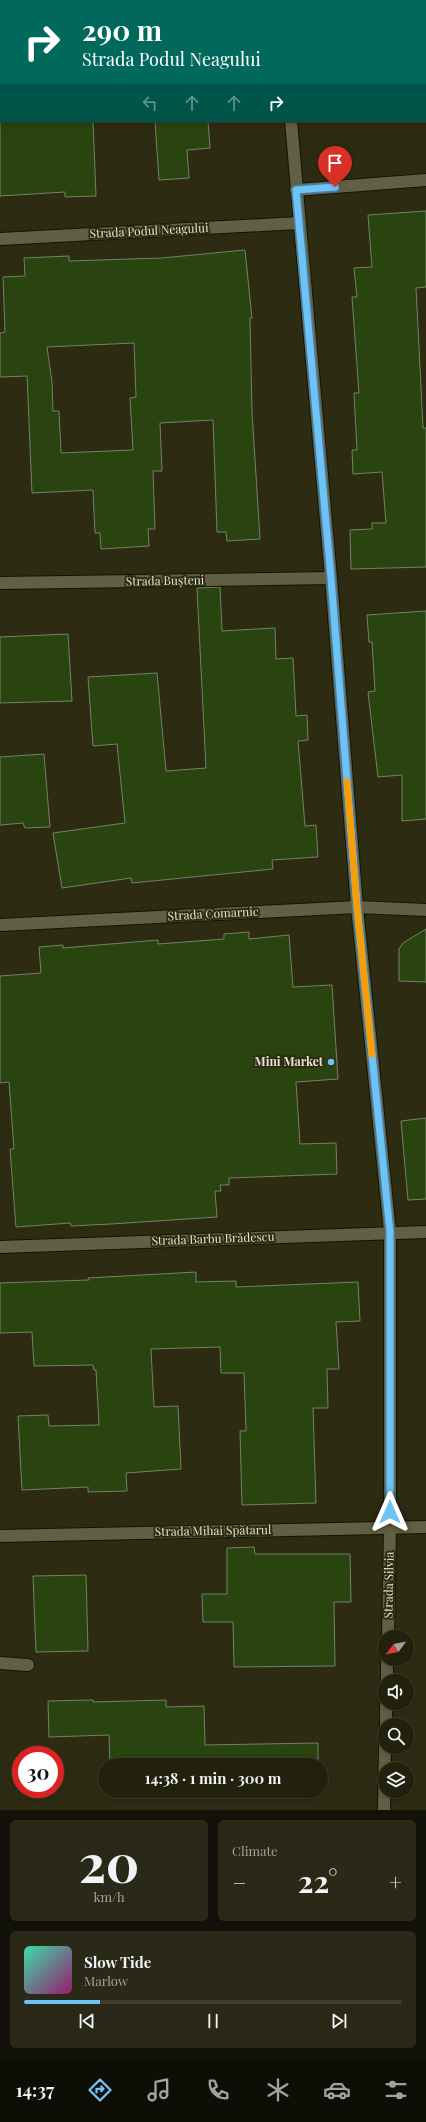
<!DOCTYPE html>
<meta charset="utf-8">
<style>
:root{--surface:#22210e;--page:#2a2917;--text:#f1f3f6;--muted:#a2a39e;--line:#3f3e2e;--accent:#6fc2f4}
body{margin:0;font-family:"Playfair Display",serif;background:var(--page);color:var(--text);height:100vh;display:flex;flex-direction:column;font-size:15px;white-space:nowrap}
*{box-sizing:border-box;margin:0}
p{font-size:13px;color:var(--muted)}
.icon{flex:none;width:22px;height:22px;fill:none;stroke:currentColor;stroke-width:2;stroke-linecap:round;stroke-linejoin:round}
.map{position:relative;height:1810px;overflow:hidden}
.drawer{display:flex;flex-direction:column;gap:10px;padding:10px;background:#131208;flex:1}
.drawer>*{flex:none}
.hud{position:absolute;left:0px;top:0px;width:426px;height:122px;box-shadow:0 2px 6px #0003,0 0 0 1px var(--line);background:#00695c;color:#fff;overflow:hidden}
.needle{width:26px;rotate:238deg}
.buttons{position:absolute;left:378px;top:1630px;display:grid;gap:8px}
.buttons a{display:grid;place-items:center;width:36px;height:36px;border-radius:50%;background:var(--surface);box-shadow:0 2px 6px #0003,0 0 0 1px var(--line);font-size:20px}
.speed{position:absolute;left:12px;top:1746px;display:flex;gap:8px;font-size:20px;font-weight:700;text-align:center}
.speed>*{display:grid;place-content:center;width:52px;height:52px;border-radius:50%;background:var(--surface);box-shadow:0 2px 6px #0003,0 0 0 1px var(--line);line-height:1}
.speed .limit{border:6px solid #d22;background:#fff;color:#111}
.pin{position:absolute;display:grid;place-items:center;width:34px;height:34px;color:#fff;margin:-41px -17px;border-radius:50% 50% 50% 0;rotate:-45deg;box-shadow:0 0 4px #0007}
.pin .icon{rotate:45deg}
.me{position:absolute;width:44px;margin:-22px;rotate:0deg;stroke-linejoin:round;filter:drop-shadow(0 0 3px #0008)}
.turn{display:flex;align-items:center;gap:14px;height:84px;padding:0 16px;font-size:18px}
.turn .icon{width:52px;height:52px;stroke-width:2.5}
.turn b{display:block;font-size:28px;line-height:34px}
.lanes{display:flex;align-items:center;height:38px;padding:0 16px;background:#0003;justify-content:center;gap:20px;direction:ltr}
.lanes .off{opacity:.35}
.big{font-size:30px;font-weight:700;line-height:1.1}
.drawer .widget{flex:1;display:flex;flex-direction:column;justify-content:center;gap:6px;min-width:0;padding:0 14px;border-radius:6px;background:var(--page)}
.drawer .dial{align-items:center;gap:0}
.dial b{font-size:52px;line-height:1}
.song{display:flex;align-items:center;gap:12px}
.cover{width:48px;height:48px;border-radius:6px;background:linear-gradient(135deg,hsl(160 70% 55%),hsl(320 70% 35%))}
.played{height:4px;border-radius:2px;background:linear-gradient(90deg,var(--accent) 20%,var(--line) 20%)}
.keys{display:flex;justify-content:space-around;direction:ltr}
.heat{display:flex;justify-content:space-between;align-items:center;font-size:22px;direction:ltr}
.drawer .tiles{flex:1;display:grid;gap:10px;grid-template-columns:1fr 1fr}
.widget:last-child{grid-column:span 2}
.trip{position:absolute;left:98px;top:1758px;width:230px;height:40px;border-radius:20px;background:var(--surface);box-shadow:0 2px 6px #0003,0 0 0 1px var(--line);font-weight:700;line-height:40px;text-align:center}
.tabs{display:flex;height:64px;justify-content:space-around;align-items:center;background:#0e0d06;color:var(--muted)}
.tabs .icon{width:28px;height:28px}
.tabs .selected{color:var(--accent)}
.tabs b{font-size:18px;color:var(--text)}
.map>svg:first-child{display:block}
.building{fill:#29440e;stroke:#738269;fill-rule:evenodd}
.lines{fill:none;stroke-linecap:round;stroke-linejoin:round}
.lane-casing{stroke:#161400;stroke-width:14}
.street-casing{stroke:#161400;stroke-width:14}
.lane{stroke:#616044;stroke-width:12}
.street{stroke:#616044;stroke-width:12}
.route-casing{stroke:#487e9f;stroke-width:10}
.route{stroke:#6fc2f4;stroke-width:7}
.slow{stroke:#f59e0b;stroke-width:7}
.poi-dot{fill:#6fc2f4;stroke:#2d2c12;stroke-width:1.5}
.labels{text-anchor:middle;stroke-width:4;stroke-linejoin:round;paint-order:stroke}
.street-label{font-size:12px;fill:#e3e3d3;stroke:#2d2c12}
.poi-label{font-size:12px;font-weight:bold;fill:#e3e3d3;stroke:#2d2c12;text-anchor:end}
</style>
<div class="map">
<svg width="426" height="1810" viewBox="0 0 426 1810">
<rect width="100%" height="100%" fill="#2d2c12"/>
<!-- building -->
<g class="building">
<path d="M0,121H93L96,196L65,197V192L0,196Z"/>
<path d="M155,121H208L210,148L187,150L189,178L159,180Z"/>
<path d="M426,211V287L416,288L423,428H426V567L351,569L350,530L372,529V523H386L382,472L353,474L352,450H357L354,393H359L352,297H357L354,268L372,267L368,215Z"/>
<path d="M245,250L252,318H250L252,412L260,539L227,541L226,532H217L213,420L160,423L162,471H153L155,529H148L149,546L101,549L100,533H95L93,490L32,493L27,376L0,377V333L5,332L3,277L25,276L24,258L69,256V261L162,258ZM134,343L136,397L130,398L133,450L61,453L59,411H53L52,382L47,347Z"/>
<path d="M220,587L222,631L275,628L276,659L293,658L296,716L307,715L308,740L298,741L305,826L316,825L318,857L272,860L273,869L132,883L131,878L62,888L53,833L125,823L117,744L93,746L88,677L157,673L166,771L206,768L197,588Z"/>
<path d="M426,611V819L402,821V775L378,777L368,692L375,691L372,642H369L367,615Z"/>
<path d="M68,634L72,701L0,703V637Z"/>
<path d="M44,754L50,827L25,828L23,823L0,825V757Z"/>
<path d="M426,929V982L399,981V949L403,943Z"/>
<path d="M249,932V939L289,935L293,987L332,985L338,1079L296,1082L300,1144L336,1143L337,1174L229,1178V1185H220L221,1191H215L217,1217L111,1224L71,1226L70,1223L16,1227L10,1149H14L9,1082L0,1083V976L41,973L39,947L63,945V948L158,940V944L224,939V934Z"/>
<path d="M426,1118V1199L408,1200L401,1121Z"/>
<path d="M196,1272V1282L236,1281V1287L358,1282L360,1321L336,1322L339,1369H327L328,1408H313L316,1503L242,1505L240,1431H246L244,1373H221L220,1347L151,1349L154,1407L178,1406L181,1469L126,1473L127,1491L88,1492V1487L22,1490L18,1416L48,1415L49,1426L99,1425L96,1370H94L93,1365L34,1366L32,1332L0,1333V1283L89,1280L88,1278Z"/>
<path d="M254,1547L255,1554H350L351,1602H334L335,1666L234,1667L233,1622H203L202,1594H227V1548Z"/>
<path d="M86,1575L88,1651L36,1652L33,1576Z"/>
<path d="M93,1700V1702L166,1700V1707L204,1706L205,1745L318,1743V1765H110L109,1735L49,1737L48,1701Z"/>
<path d="M110,1791H319V1793L111,1797Z"/>
</g>
<g class="lines">
<!-- lane casing -->
<g class="lane-casing">
<g id="lane">
<path d="M298,0V1"/>
<path d="M425,10H426"/>
<path d="M0,35H1"/>
</g>
</g>
<!-- street casing -->
<g class="street-casing">
<g id="street">
<path d="M291,121L331,578L357,907L390,1232V1527L388,1637"/>
<path d="M296,190L426,180"/>
<path d="M0,239L299,223"/>
<path d="M0,583L331,578"/>
<path d="M0,925L357,907L426,910"/>
<path d="M0,1247L426,1232"/>
<path d="M0,1536L426,1527"/>
<path d="M0,1663L28,1665"/>
<path d="M387,1681V1659"/>
<path d="M386,1725V1703"/>
<path d="M384,1810L385,1747"/>
</g>
</g>
<!-- lane -->
<use href="#lane" class="lane"/>
<!-- street -->
<use href="#street" class="street"/>
</g>
<g class="lines">
<!-- route casing -->
<g class="route-casing">
<path id="route" d="M335,187L296,190L331,578L357,907L390,1232V1512"/>
</g>
<!-- route -->
<use href="#route" class="route"/>
<!-- slow -->
<path class="slow" d="M347,782L357,907L372,1054"/>
</g>
<!-- markers -->
<circle class="poi-dot" cx="331" cy="1062" r="4"/>
<g class="labels">
<!-- street labels -->
<g class="street-label">
<text transform="translate(149 231) rotate(-3)" y="4">Strada Podul Neagului</text>
<text transform="translate(165 581) rotate(-1)" y="4">Strada Bușteni</text>
<text transform="translate(213 914) rotate(-3)" y="4">Strada Comarnic</text>
<text transform="translate(213 1239) rotate(-2)" y="4">Strada Barbu Brădescu</text>
<text transform="translate(213 1531) rotate(-1)" y="4">Strada Mihai Spătarul</text>
<text transform="translate(389 1585) rotate(-89)" y="4">Strada Silvia</text>
</g>
<!-- poi labels -->
<g class="poi-label">
<text x="323" y="1066">Mini Market</text>
</g>
</g>
</svg>
<div class="buttons">
<a><svg class="needle" viewBox="-14 -14 28 28"><path d="M0-13l5 13h-10z" fill="#e53935"/><path d="M0 13l5-13h-10z" fill="#a2a39e"/></svg></a>
<a><svg class="icon" aria-label="sound" viewBox="0 0 24 24"><path d="M4 9h4l5-4v14l-5-4H4zM17 9q2 3 0 6"/></svg></a>
<a><svg class="icon" aria-label="search" viewBox="0 0 24 24"><circle cx="10" cy="10" r="6"/><path d="M15 15l6 6"/></svg></a>
<a><svg class="icon" aria-label="layers" viewBox="0 0 24 24"><path d="M12 4l9 5-9 5-9-5zM3 14l9 5 9-5"/></svg></a>
</div>
<div class="speed"><div class="limit">30</div></div>
<div class="pin" style="left:335px;top:187px;background:#d93025"><svg class="icon" aria-label="arrive" viewBox="0 0 24 24"><path d="M6 21V4h12l-3 4 3 4H6"/></svg></div>
<svg class="me" style="left:390px;top:1512px" viewBox="-20 -20 40 40"><path d="M0-17L14 15 0 8-14 15z" fill="#6fc2f4" stroke="#fff" stroke-width="4"/></svg>
<div class="trip">14:38 · 1 min · 300 m</div>
<div class="hud">
<div class="turn"><svg class="icon" aria-label="right" viewBox="0 0 24 24"><path d="M7 20v-9h11M14 6l5 5-5 5"/></svg><div><b>290 m</b>Strada Podul Neagului</div></div>
<div class="lanes"><svg class="icon off" aria-label="left" viewBox="0 0 24 24"><path d="M17 20v-9H6M10 6l-5 5 5 5"/></svg><svg class="icon off" aria-label="ahead" viewBox="0 0 24 24"><path d="M12 20V5M6 11l6-6 6 6"/></svg><svg class="icon off" aria-label="ahead" viewBox="0 0 24 24"><path d="M12 20V5M6 11l6-6 6 6"/></svg><svg class="icon" aria-label="right" viewBox="0 0 24 24"><path d="M7 20v-9h11M14 6l5 5-5 5"/></svg></div>
</div>
</div>
<section class="drawer">
<div class="tiles">
<div class="widget dial"><b>20</b><p>km/h</p></div>
<div class="widget"><p>Climate</p>
<div class="heat"><a>−</a><b class="big">22°</b><a>+</a></div>
</div>
<div class="widget">
<div class="song"><i class="cover"></i><div><b>Slow Tide</b><p>Marlow</p></div></div>
<div class="played"></div>
<div class="keys"><svg class="icon" aria-label="previous" viewBox="0 0 24 24"><path d="M18 5L8 12l10 7zM5 5v14"/></svg><svg class="icon" aria-label="pause" viewBox="0 0 24 24"><path d="M8 5v14M16 5v14"/></svg><svg class="icon" aria-label="next" viewBox="0 0 24 24"><path d="M6 5l10 7-10 7zM19 5v14"/></svg></div>
</div>
</div>
</section>
<nav class="tabs">
<b>14:37</b>
<svg class="icon selected" aria-label="directions" viewBox="0 0 24 24"><path d="M12 3l9 9-9 9-9-9zM9 14v-3h6M13 9l2 2-2 2"/></svg>
<svg class="icon" aria-label="music" viewBox="0 0 24 24"><path d="M9 18V5l10-2v13"/><circle cx="6" cy="18" r="3"/><circle cx="16" cy="16" r="3"/></svg>
<svg class="icon" aria-label="phone" viewBox="0 0 24 24"><path d="M5 4h4l2 5-3 2q2 4 5 5l2-3 5 2v4C11 20 4 13 5 4z"/></svg>
<svg class="icon" aria-label="climate" viewBox="0 0 24 24"><path d="M12 3v18M4 7l16 10M4 17L20 7"/></svg>
<svg class="icon" aria-label="car" viewBox="0 0 24 24"><path d="M5 17H2v-5l4-1 3-4h7l3 4 3 1v5h-3M9 17h6M6 11h13"/><circle cx="7" cy="17" r="2"/><circle cx="17" cy="17" r="2"/></svg>
<svg class="icon" aria-label="filters" viewBox="0 0 24 24"><path d="M4 7h16M4 17h16"/><circle cx="9" cy="7" r="2"/><circle cx="15" cy="17" r="2"/></svg>
</nav>
